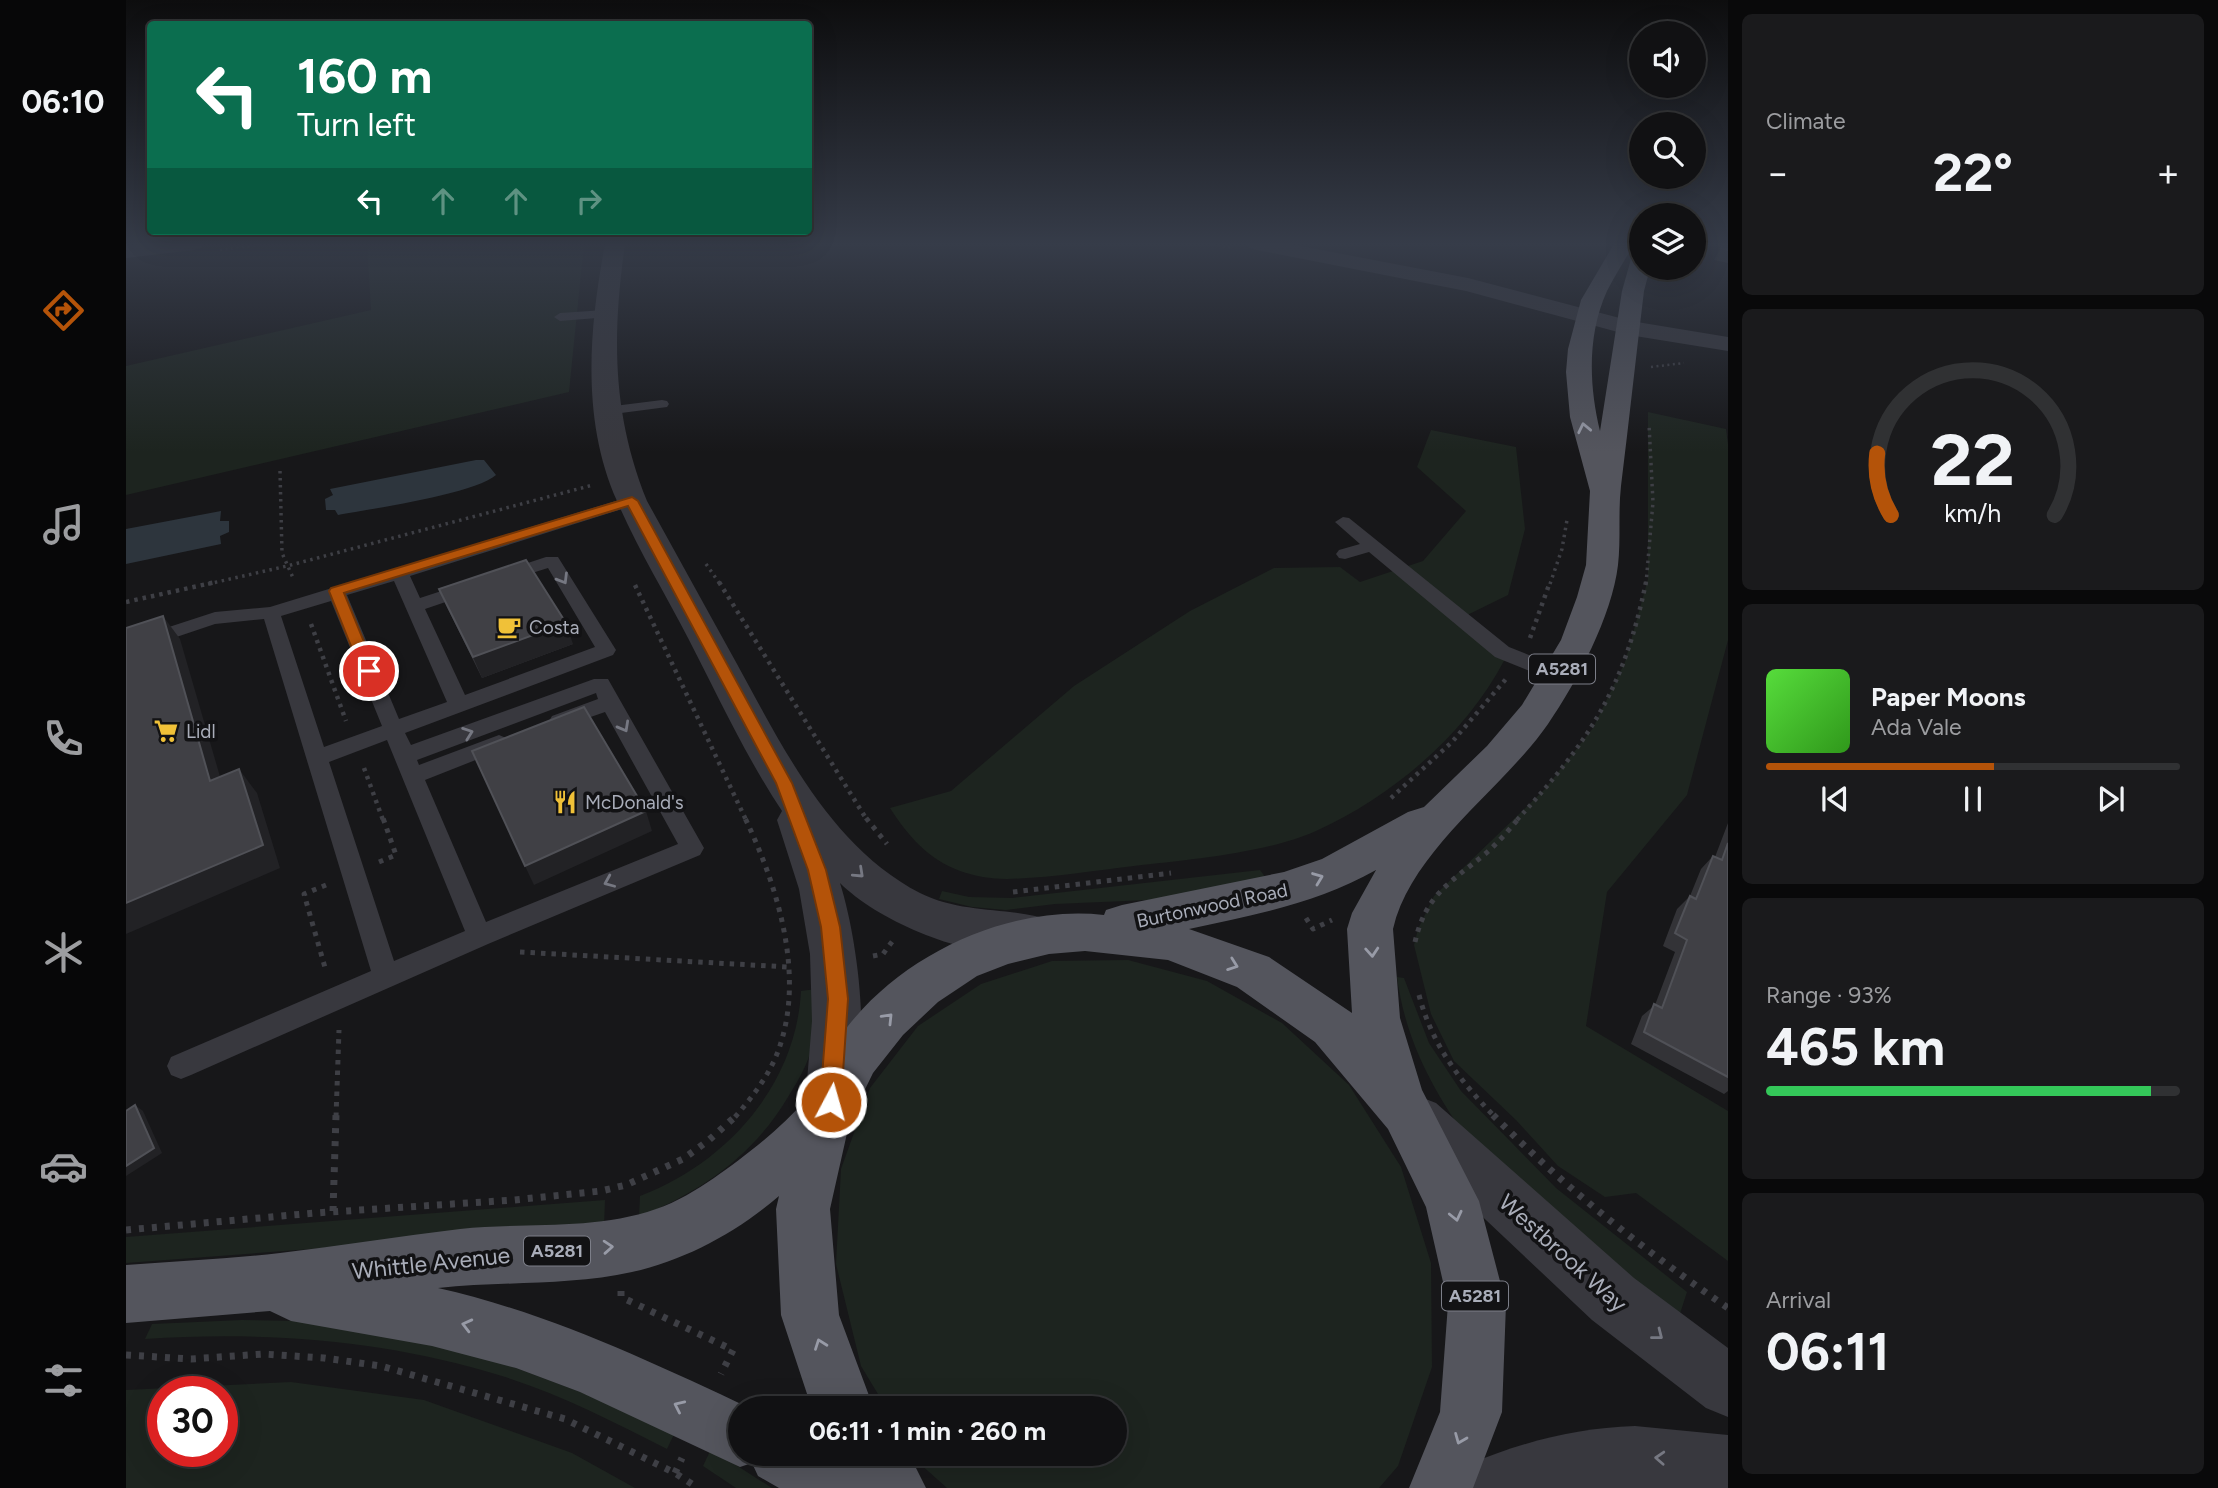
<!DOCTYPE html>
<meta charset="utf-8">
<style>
:root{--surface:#111113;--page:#1a1a1c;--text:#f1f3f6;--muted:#9c9da0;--line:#303133;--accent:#b45309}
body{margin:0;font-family:Figtree,sans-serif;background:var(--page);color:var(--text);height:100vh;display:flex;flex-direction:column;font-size:26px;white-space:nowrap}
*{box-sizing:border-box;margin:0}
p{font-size:23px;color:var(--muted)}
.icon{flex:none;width:38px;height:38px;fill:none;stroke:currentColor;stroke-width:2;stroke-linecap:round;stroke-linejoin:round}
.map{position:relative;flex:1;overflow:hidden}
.side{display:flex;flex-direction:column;gap:14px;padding:14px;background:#09090a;width:490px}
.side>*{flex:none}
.top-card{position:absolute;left:21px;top:21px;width:665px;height:214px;border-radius:7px;box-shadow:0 7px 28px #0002,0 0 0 2px var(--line);background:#0b6e4f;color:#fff;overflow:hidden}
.tools{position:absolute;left:1503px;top:21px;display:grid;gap:14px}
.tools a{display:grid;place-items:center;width:77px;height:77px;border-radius:50%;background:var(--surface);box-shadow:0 7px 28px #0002,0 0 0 2px var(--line);font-size:35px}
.speed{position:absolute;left:21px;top:1376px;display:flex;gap:14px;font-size:35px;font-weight:700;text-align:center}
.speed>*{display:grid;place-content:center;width:91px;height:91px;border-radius:50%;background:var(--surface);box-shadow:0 7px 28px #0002,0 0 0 2px var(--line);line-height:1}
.speed .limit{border:10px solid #d22;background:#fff;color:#111}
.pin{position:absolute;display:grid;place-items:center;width:60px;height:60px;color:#fff;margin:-30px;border:4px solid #fff;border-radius:50%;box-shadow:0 2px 7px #0007}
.me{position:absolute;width:77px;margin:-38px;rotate:6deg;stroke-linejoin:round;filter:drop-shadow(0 0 5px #0008)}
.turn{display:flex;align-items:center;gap:24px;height:147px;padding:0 35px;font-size:32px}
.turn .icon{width:91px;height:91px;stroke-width:2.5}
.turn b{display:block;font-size:49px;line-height:60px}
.lanes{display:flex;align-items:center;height:66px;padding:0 35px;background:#0003;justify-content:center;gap:35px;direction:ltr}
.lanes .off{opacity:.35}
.big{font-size:52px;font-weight:700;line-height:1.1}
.side .card{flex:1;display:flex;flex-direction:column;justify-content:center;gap:10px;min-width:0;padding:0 24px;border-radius:10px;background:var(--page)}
.side .dial{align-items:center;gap:0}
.dial svg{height:182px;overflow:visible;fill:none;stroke:var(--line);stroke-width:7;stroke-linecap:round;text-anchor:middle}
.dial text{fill:var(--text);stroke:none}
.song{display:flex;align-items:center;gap:21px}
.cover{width:84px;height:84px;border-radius:10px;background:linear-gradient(135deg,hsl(110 70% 55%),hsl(110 70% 35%))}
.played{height:7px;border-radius:4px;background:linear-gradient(90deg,var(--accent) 55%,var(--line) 55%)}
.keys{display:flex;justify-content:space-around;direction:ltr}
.heat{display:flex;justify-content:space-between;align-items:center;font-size:38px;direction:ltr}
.charge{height:10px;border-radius:5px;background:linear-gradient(90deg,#34c759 93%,var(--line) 0)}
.trip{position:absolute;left:602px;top:1396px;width:399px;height:70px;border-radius:35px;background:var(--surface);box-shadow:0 7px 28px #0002,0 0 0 2px var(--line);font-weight:700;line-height:70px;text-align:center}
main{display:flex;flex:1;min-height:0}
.menu{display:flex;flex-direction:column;width:126px;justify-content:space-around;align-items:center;background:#070708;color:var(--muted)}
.menu .icon{width:49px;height:49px}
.menu .active{color:var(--accent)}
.menu b{font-size:32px;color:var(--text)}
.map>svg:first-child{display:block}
.green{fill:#1d241f;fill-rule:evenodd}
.water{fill:#2d353d}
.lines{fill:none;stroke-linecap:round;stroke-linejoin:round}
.path-far4{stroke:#3e3f45;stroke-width:2.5;stroke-dasharray:2 3.5;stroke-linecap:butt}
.path-far3{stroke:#3e3f45;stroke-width:3.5;stroke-dasharray:2.5 4.5;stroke-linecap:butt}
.path-far2{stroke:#3e3f45;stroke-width:4.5;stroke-dasharray:3.5 5;stroke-linecap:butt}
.path-far1{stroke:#3e3f45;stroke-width:5;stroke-dasharray:4.5 6;stroke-linecap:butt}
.path{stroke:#3e3f45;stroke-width:7;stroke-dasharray:5 8;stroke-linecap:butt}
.service{fill:#38383e;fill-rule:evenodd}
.minor{fill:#38383e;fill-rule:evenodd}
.tertiary{fill:#38383e;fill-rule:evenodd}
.primary{fill:#54555d;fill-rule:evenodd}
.wall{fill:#333337}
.shaded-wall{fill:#222225}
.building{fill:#404045;stroke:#505157;stroke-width:2}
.oneway{stroke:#989ba7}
.oneway2{stroke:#767882}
.route{fill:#b45309;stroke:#753606;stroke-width:2}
.labels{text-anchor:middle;stroke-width:7;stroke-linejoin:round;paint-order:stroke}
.shield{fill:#121214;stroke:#7c7e88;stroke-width:2}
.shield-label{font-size:18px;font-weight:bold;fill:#a9adb9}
.poi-label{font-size:19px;fill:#a9adb9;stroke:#121214;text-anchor:start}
.street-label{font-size:19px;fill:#a9adb9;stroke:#121214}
.near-street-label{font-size:23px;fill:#a9adb9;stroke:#121214}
</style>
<main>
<nav class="menu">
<b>06:10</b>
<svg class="icon active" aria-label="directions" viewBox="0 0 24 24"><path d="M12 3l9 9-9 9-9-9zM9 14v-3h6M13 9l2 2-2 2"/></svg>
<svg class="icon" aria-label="music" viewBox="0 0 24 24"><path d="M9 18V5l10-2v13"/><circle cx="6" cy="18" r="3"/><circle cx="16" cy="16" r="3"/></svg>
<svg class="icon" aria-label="phone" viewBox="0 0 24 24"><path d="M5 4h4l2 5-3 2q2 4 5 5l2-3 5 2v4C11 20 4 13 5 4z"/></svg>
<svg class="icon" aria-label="climate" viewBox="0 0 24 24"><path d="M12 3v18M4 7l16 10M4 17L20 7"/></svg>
<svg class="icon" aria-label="car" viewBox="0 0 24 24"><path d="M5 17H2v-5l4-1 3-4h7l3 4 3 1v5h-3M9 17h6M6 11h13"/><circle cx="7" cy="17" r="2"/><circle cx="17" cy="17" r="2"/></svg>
<svg class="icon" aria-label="filters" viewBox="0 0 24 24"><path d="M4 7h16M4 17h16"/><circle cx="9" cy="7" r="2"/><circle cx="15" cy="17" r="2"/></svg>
</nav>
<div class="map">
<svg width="1602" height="1488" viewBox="0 0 1602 1488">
<rect width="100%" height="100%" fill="#171719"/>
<!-- green -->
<g class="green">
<path d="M241,244H458L443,392L0,495V366L245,310Z"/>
<path d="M1522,412L1600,429L1602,444V640L1561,795L1481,892L1460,1026L1602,1111V1261L1510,1193L1479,1197L1432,1166L1390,1120L1328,1061L1305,1014L1288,945L1292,929L1308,896L1419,789L1467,728L1499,662L1522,579Z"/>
<path d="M1305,430L1390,447L1399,529L1382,595L1327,622L1379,659C1340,734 1267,796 1190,831C1142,853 1061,860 1008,866C966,871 923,878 881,879C865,879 848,876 834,871C802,859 782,836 764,808L825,791L948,686L1064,611L1148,568L1214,567L1234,582L1297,561L1340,511L1291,467Z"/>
<path d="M1134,870L1143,882L1023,900L929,904L880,910L846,907L813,899L816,891L843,897L886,898Z"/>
<path d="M1002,960L1081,981L1156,1023L1223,1085L1275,1167L1305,1263L1306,1367L1272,1466L1253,1488H821L793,1463L788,1454H989V1409H761L735,1366L710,1264L715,1169L744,1088L792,1026L855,984L926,961Z"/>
<path d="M1271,977L1278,978L1303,1043L1335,1091L1430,1188L1561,1292L1549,1329L1343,1141C1307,1091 1279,1039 1271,977Z"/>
<path d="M690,989C689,1006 691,1026 687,1043C683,1062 672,1081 662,1097C627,1156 576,1191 513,1217L514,1196C600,1163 670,1086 675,991Z"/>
<path d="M479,1200L478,1227L0,1263V1237Z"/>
<path d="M116,1320L171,1321L326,1344L551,1428L541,1449C488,1422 434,1394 376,1376C261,1340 140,1331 19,1339L26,1324Z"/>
<path d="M165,1382L298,1400L446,1453L509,1488H0V1390ZM37,1391H96V1451H37Z"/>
<path d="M585,1449L646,1488H610L577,1466Z"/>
</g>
<!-- water -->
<g class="water">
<path d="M350,460H358L370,475C348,494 245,509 212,515L209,510H200L199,499L207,495L204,489Z"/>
<path d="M95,511L94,521H103V532L94,536L95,544L0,564V529Z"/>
</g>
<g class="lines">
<!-- path-far4 -->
<g class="path-far4">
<path d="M1086,244L1106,248"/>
<path d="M94,250L142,244"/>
<path d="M1525,367L1558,363"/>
</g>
<!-- path-far3 -->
<g class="path-far3">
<path d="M154,471L156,553L168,580"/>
<path d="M580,564L594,584"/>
<path d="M82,584L161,566L467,485"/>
<path d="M1424,584L1436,549L1441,520"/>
<path d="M1520,584L1527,502L1523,424"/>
</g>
<!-- path-far2 -->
<g class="path-far2">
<path d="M593,582L741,820"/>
<path d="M509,585L620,820"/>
<path d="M0,602L90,582"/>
<path d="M185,624L220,721"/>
<path d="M1404,638L1424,582"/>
<path d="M238,768L257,820"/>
<path d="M1265,798L1326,742L1380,679"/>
<path d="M1391,820C1464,740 1498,689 1520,582"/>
</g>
<!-- path-far1 -->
<g class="path-far1">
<path d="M740,818L761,844"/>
<path d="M253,862L270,855L257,818"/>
<path d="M200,885L178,894L200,971"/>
<path d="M887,892L1045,873"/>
<path d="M1180,918L1187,929L1206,920"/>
<path d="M1289,942C1300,894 1324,883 1359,854C1371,844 1382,831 1393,818"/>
<path d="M394,952L662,967"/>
<path d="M747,956L757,954L768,939"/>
<path d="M1293,995C1306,1045 1334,1081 1369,1117"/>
<path d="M210,1117L213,1030"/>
<path d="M609,1117C629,1094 648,1069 656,1039C677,967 650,883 619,818"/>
</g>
<!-- path -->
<g class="path">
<path d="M1367,1115C1439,1188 1518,1250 1602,1308"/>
<path d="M207,1211L210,1115"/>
<path d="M0,1230L189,1213L388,1200L475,1191L500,1185L557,1159L583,1140L611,1115"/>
<path d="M495,1291V1297L607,1350L595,1374"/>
<path d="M0,1355L65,1359L137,1354L198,1358L255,1366L439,1419L549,1473L572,1488"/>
<path d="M549,1473L556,1458"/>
</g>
<!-- service -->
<g class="service">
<path d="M479,310L483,311V317L434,321L428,317L434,313Z"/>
<path d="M536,400L541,401L543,404L541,407L480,415L473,411L480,407Z"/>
<path d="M506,496L514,501L512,504L284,576L294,598L343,582L352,588L349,592L299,609L339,695L469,647L422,568L380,581L371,576L374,572L420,557H432L490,650L487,655L279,733L285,745L468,679H482L574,841L578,848L574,855L362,944L65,1075L55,1079L45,1075L41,1066L45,1057L245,971L138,619L89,624L0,654V641L89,612L144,607ZM268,581L321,702L273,719L221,595ZM205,601L256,726L198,747L155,616ZM470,693L472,699L426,716L423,721L426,726L433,728L479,712L552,844L360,922L299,780L380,748L383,743L380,738L373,735L293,765L291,760ZM261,740L339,931L268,961L203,762Z"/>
<path d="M1217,517L1223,518L1383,647L1440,670L1443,675L1440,680H1426L1369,657L1243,552L1219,559L1213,558L1210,554L1213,550L1234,544L1209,522Z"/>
</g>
<!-- minor -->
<g class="minor">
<path d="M14,244H78L75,248L68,250L0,258V246Z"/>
<path d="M479,244H499C486,336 486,414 521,501C551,555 581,610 611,664C657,748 705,847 794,893C838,915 884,906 928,921L935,935L928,949C868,970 758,927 714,883C732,940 747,1055 723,1110L705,1118L687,1110L680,1093L686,1021L684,954L673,889L651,820L656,811C620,757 592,696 562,638C539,593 511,548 491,501C455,420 463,329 479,244Z"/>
<path d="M1121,244H1164L1342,278L1505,321L1602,337V351L1503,335L1340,291L1131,250L1124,248Z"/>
</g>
<!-- tertiary -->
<g class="tertiary">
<path d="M1292,1096L1310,1103L1508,1278L1602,1348V1417L1580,1408L1466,1320L1274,1139L1266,1121L1274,1103Z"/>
<path d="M1509,1426L1602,1435V1488H1332L1341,1465C1396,1442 1449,1428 1509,1426Z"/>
</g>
<!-- primary -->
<path class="primary" d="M1488,244H1508C1499,260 1489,275 1481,291C1461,335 1463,386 1474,431L1496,291L1505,259L1508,254L1516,253V268H1524L1518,291C1510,356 1503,421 1495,486C1492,512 1495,539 1492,565C1486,616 1451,682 1422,724C1377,789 1285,850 1267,929L1274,1018L1296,1090L1353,1201L1380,1304L1376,1412L1347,1488H1283L1314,1412L1322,1304L1300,1207L1262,1129L1189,1042L1111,987L1042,960L959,951L923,954L882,964L851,976L812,1002L777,1035L747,1073L724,1120L704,1209L713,1315L748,1409H686L655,1315L650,1209L653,1196C611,1232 560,1260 506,1272C443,1286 376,1281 312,1288C423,1313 523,1361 626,1409H614V1454H783L800,1488H653L632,1476L626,1463L614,1467L454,1392L390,1368L306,1346L165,1321L144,1311L0,1323V1265C51,1261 103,1259 154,1253C214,1246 274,1236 334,1229C398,1222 468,1231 530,1209C551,1202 570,1190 588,1178C618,1157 657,1127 680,1099C694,1082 699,1059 711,1041C767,958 879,904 978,915L980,910L996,905L1158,872L1196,859L1282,812L1298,807L1361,746L1396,705L1435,640L1451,597L1460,565L1464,491L1444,417L1440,372L1442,349L1455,300ZM1250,870L1226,913L1221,929L1226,1013L1143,957L1063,929C1128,915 1192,903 1250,870Z"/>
</g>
<!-- wall -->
<g class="wall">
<path d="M1597,244H1602V263L1588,260Z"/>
<path d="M313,589L447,644L356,678L322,609Z"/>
<path d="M1602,823V1091L1598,1094L1505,1044L1516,1016L1529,1005L1549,952L1537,946L1551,909L1564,896L1575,869L1587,856L1589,857Z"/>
</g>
<!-- shaded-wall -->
<g class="shaded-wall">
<path d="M37,616L54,639L102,804L84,781Z"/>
<path d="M440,623L447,644L356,678L347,657Z"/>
<path d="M113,769L131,793L154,868L0,934V903Z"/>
<path d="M520,811L526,831L408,885L399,866Z"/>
<path d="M9,1105L17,1111L36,1153L0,1176V1166Z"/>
</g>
<!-- building -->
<g class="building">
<path d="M1597,244H1602V250L1595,248Z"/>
<path d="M400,560L440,623L347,657L313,589Z"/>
<path d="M37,616L84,781L113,769L137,845L0,903V628Z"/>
<path d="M458,707L520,811L399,866L346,751Z"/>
<path d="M1602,843V1077L1518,1032L1528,1004L1536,1008L1561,940L1549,933L1564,896L1570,899L1587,856L1596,860Z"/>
<path d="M9,1105L28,1148L0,1166V1111Z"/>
</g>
<!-- one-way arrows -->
<defs><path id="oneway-chevron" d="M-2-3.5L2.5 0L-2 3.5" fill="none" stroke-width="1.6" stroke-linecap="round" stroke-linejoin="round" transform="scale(1.75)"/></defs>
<g class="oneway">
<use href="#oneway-chevron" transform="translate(1458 428) rotate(-102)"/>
<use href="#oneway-chevron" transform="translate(1192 878) rotate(-21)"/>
<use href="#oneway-chevron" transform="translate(1246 952) rotate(86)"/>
<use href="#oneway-chevron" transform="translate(1107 965) rotate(20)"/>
<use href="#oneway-chevron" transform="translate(762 1018) rotate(-46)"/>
<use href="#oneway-chevron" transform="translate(1330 1216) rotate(77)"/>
<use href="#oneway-chevron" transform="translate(482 1247) rotate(-4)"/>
<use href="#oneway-chevron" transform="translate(341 1325) rotate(-166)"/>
<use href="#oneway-chevron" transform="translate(694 1344) rotate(-110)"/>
<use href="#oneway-chevron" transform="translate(553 1406) rotate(-155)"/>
<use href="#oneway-chevron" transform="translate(1334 1439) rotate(112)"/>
</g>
<g class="oneway2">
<use href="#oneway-chevron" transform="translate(437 579) rotate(59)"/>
<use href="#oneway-chevron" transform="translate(498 727) rotate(61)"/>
<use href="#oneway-chevron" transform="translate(342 733) rotate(-20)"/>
<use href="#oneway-chevron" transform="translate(733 873) rotate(43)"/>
<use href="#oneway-chevron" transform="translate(483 882) rotate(157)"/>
<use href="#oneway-chevron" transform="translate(1532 1335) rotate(38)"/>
<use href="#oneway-chevron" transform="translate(1534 1458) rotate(-177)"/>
</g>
<!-- sky -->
<linearGradient id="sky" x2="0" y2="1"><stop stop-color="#0d0d0e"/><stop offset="0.54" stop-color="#363c49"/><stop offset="1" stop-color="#363c49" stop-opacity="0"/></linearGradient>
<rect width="1602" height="452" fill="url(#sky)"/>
<!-- route -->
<path class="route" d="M506,497L512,501L666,783L700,870L714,927L722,999L715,1102L712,1110L705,1113L697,1110L694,1102L702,999L695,927L682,870L650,783L502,506L218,593L250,671L248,674H237L235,671L203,591L205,588Z"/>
<!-- icons -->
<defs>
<g id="cafe-bare" transform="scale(1.89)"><path d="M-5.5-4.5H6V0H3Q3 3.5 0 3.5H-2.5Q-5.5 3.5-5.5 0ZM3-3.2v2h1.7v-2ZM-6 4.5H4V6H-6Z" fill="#f0c138" stroke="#121214" stroke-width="2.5" paint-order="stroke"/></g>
<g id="supermarket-bare" transform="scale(1.89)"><path d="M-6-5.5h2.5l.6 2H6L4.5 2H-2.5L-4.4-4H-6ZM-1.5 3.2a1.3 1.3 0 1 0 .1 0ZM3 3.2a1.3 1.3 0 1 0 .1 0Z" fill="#f0c138" stroke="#121214" stroke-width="2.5" paint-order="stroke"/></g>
<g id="restaurant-bare" transform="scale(1.89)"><path d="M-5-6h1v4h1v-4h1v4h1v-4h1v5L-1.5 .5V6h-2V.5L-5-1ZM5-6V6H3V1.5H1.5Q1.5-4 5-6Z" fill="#f0c138" stroke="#121214" stroke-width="2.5" paint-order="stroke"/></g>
</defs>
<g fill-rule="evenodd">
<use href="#cafe-bare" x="383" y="627"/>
<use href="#supermarket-bare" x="40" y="731"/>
<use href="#restaurant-bare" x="439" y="802"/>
</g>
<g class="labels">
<!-- shield labels -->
<g class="shield">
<rect x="1403" y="654.5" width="66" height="29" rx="5"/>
<rect x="398" y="1236.5" width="66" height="29" rx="5"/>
<rect x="1316" y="1281.5" width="66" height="29" rx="5"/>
</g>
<g class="shield-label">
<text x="1436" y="675">A5281</text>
<text x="431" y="1257">A5281</text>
<text x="1349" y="1302">A5281</text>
</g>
<!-- poi labels -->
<g class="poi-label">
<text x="403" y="634">Costa</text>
<text x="60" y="738">Lidl</text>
<text x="459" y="809">McDonald's</text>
</g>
<!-- street labels -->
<g class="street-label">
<text transform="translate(1086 905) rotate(-12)" y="7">Burtonwood Road</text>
</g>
<!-- near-street labels -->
<g class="near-street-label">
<text transform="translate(1437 1253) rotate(42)" y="8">Westbrook Way</text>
<text transform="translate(305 1263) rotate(-6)" y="8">Whittle Avenue</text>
</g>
</g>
</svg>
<div class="tools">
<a><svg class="icon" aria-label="sound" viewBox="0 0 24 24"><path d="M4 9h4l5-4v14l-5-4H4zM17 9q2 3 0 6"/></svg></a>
<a><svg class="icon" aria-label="search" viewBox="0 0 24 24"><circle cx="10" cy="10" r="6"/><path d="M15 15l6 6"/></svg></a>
<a><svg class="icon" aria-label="layers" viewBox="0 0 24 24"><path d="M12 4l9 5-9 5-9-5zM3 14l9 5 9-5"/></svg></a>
</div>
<div class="speed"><div class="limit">30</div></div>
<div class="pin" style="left:243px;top:671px;background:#d93025"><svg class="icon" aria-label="arrive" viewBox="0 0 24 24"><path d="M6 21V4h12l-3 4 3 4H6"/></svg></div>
<svg class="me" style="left:705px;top:1102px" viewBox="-20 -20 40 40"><circle r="17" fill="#b45309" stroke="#fff" stroke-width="3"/><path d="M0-11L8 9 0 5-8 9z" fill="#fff"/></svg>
<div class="trip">06:11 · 1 min · 260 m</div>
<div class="top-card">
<div class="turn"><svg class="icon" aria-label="left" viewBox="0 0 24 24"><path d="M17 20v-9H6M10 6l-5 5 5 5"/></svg><div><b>160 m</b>Turn left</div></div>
<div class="lanes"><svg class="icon" aria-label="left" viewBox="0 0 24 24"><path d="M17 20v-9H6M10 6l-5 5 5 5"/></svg><svg class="icon off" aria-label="ahead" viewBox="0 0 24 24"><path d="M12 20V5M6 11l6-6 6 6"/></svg><svg class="icon off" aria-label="ahead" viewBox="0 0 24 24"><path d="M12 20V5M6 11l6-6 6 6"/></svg><svg class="icon off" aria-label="right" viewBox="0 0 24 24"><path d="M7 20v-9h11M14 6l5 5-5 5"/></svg></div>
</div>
</div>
<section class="side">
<div class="card"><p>Climate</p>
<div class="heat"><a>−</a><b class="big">22°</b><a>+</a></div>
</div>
<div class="card dial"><svg viewBox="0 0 100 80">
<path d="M14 69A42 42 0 1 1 86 69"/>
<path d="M14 69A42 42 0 0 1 8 42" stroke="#b45309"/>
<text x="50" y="56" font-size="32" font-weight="700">22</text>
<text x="50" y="72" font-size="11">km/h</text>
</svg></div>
<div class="card">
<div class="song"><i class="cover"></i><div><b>Paper Moons</b><p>Ada Vale</p></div></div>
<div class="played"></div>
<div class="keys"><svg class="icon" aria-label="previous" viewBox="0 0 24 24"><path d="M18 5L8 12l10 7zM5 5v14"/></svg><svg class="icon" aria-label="pause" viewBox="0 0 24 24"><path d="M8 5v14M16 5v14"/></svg><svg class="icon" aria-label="next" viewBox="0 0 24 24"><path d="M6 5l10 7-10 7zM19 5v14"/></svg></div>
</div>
<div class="card"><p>Range · 93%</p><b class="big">465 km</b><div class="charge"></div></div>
<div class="card"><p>Arrival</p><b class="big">06:11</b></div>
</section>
</main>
